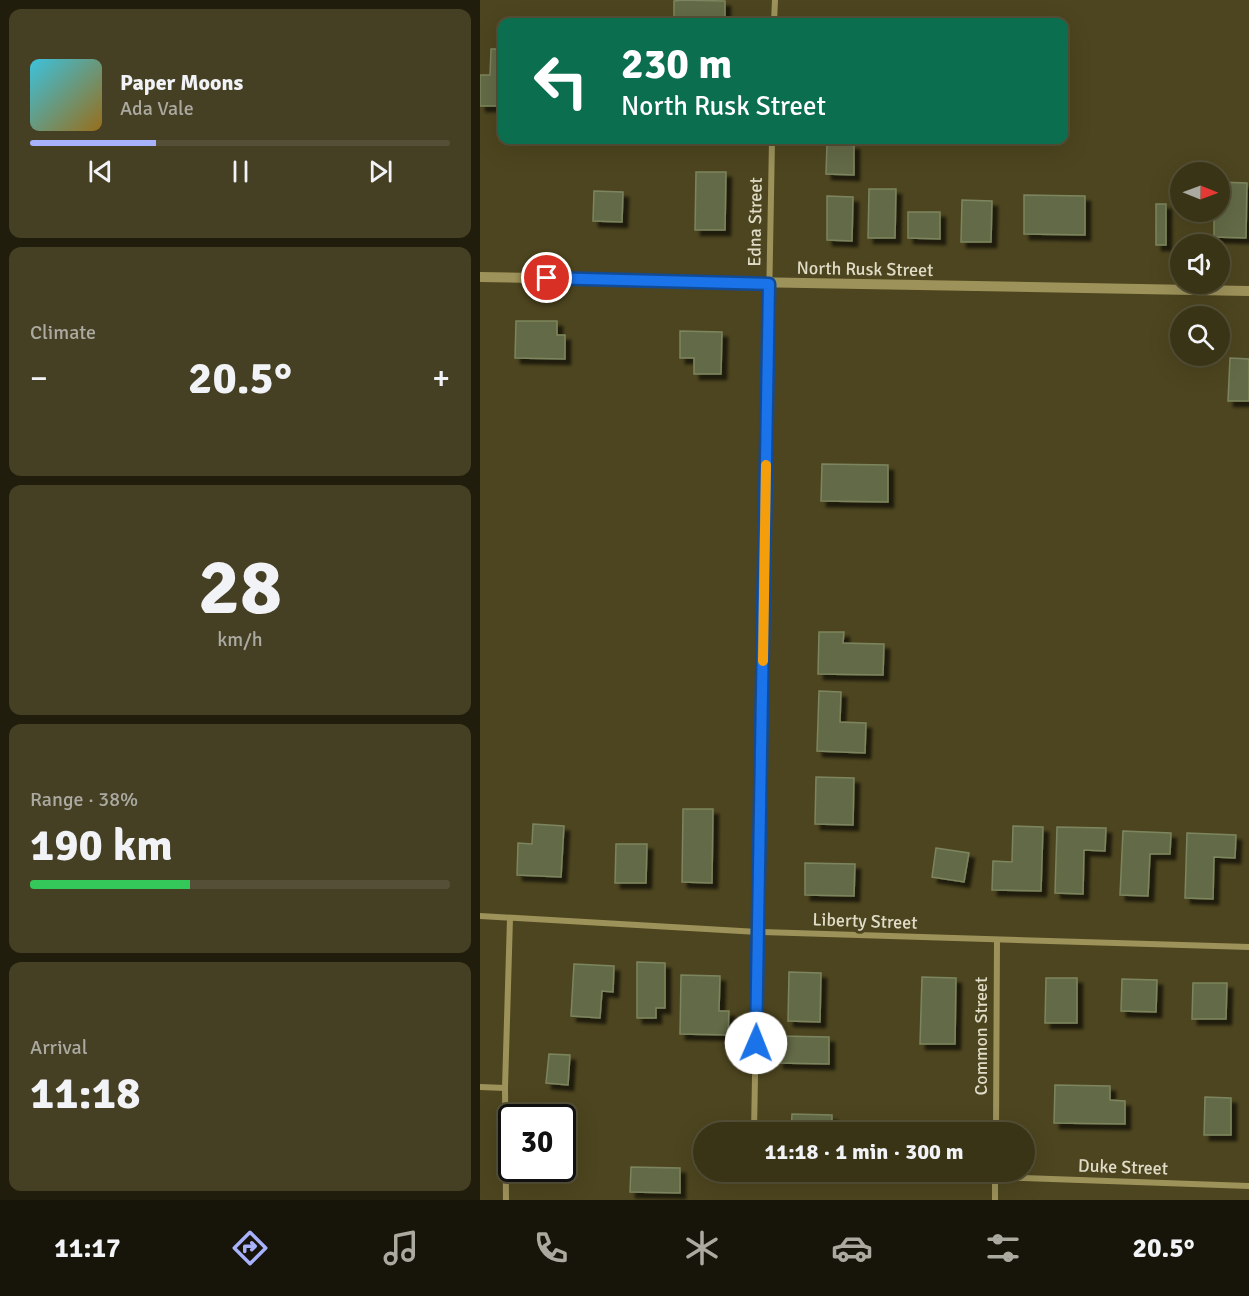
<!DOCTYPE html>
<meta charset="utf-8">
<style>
:root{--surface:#3a3417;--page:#453f24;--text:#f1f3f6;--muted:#abaaa1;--line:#544f36;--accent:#a7b1fc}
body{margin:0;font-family:Signika,sans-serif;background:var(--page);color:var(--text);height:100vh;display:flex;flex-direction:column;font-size:22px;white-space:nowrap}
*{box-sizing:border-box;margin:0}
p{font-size:20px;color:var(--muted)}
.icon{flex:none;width:33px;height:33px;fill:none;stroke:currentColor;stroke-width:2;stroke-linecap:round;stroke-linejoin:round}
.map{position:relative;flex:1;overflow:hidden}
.details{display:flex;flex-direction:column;gap:9px;padding:9px;background:#201d0d;width:480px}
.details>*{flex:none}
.hud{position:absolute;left:18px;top:18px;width:570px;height:126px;border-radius:12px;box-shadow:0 6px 24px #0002,0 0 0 2px var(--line);background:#0b6e4f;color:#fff;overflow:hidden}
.needle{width:39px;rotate:91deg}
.controls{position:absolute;left:690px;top:162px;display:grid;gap:12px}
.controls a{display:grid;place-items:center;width:60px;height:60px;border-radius:50%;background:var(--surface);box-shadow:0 6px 24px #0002,0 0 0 2px var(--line);font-size:30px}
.speed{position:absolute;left:18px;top:1104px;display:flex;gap:12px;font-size:30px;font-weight:700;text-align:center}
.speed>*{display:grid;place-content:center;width:78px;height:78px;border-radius:50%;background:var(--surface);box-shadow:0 6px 24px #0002,0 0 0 2px var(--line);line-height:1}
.speed .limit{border:3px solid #111;border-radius:9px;background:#fff;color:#111}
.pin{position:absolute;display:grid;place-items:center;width:51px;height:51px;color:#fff;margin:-26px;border:3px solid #fff;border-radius:50%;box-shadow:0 2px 6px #0007}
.me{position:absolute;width:66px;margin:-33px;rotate:1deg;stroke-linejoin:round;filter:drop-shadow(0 0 4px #0008)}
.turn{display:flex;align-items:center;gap:21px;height:126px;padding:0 24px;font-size:27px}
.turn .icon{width:78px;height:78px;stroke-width:2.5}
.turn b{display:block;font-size:42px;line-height:51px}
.big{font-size:45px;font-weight:700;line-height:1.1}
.details .card{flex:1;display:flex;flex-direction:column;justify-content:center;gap:9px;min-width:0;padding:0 21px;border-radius:12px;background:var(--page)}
.details .dial{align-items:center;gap:0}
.dial b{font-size:78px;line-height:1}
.song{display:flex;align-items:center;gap:18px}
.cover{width:72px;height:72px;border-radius:9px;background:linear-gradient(135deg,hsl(190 70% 55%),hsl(40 70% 35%))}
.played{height:6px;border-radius:3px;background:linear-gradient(90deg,var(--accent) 30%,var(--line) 30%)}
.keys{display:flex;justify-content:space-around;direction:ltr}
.heat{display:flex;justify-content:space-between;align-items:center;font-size:33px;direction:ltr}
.charge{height:9px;border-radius:4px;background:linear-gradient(90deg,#34c759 38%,var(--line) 0)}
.trip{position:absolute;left:213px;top:1122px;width:342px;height:60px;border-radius:30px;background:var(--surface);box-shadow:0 6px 24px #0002,0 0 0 2px var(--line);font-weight:700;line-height:60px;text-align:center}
.dock{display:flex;height:96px;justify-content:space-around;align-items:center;background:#171509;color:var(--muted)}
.dock .icon{width:42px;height:42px}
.dock .selected{color:var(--accent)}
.dock b{font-size:27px;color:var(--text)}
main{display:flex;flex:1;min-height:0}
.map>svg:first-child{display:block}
.building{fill:#646b46;stroke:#7c855e;stroke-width:1.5;filter:url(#shadow)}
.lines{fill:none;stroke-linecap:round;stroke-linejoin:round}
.minor{stroke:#9d925a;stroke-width:6}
.tertiary{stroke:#9d925a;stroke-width:10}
.route-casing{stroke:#114b97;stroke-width:15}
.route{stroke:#1a73e8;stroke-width:10}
.slow{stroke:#f59e0b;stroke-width:10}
.labels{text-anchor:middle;stroke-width:6;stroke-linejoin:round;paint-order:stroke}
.street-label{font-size:18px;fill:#e0dcc7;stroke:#4d451f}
</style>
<main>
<section class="details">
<div class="card">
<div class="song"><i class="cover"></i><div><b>Paper Moons</b><p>Ada Vale</p></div></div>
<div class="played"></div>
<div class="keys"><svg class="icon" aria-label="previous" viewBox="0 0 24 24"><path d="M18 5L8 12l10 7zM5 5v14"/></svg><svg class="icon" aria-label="pause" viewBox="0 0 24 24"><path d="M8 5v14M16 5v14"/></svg><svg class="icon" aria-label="next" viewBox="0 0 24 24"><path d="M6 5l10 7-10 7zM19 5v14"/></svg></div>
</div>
<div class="card"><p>Climate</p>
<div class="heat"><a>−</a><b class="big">20.5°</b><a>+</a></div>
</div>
<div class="card dial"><b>28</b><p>km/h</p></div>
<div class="card"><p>Range · 38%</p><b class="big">190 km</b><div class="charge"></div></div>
<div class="card"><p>Arrival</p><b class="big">11:18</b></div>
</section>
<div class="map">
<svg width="769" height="1200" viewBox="0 0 769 1200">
<defs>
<filter id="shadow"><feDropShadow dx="5.5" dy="5.5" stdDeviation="1.5" flood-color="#0009"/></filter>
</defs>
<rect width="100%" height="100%" fill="#4d451f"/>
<!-- building -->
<g class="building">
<path d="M204,0L245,1V22H194V1Z"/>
<path d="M11,49H22V106H0V75H10Z"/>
<path d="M347,144H374V175L346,174Z"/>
<path d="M216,172H246L245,230H215Z"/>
<path d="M740,182L767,183L766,238L734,237V212H740Z"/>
<path d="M389,189H416L415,238H388Z"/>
<path d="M114,191L143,192L142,222L113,221Z"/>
<path d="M544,195L605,196V235L544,234Z"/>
<path d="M347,196L373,197L372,241L347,240Z"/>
<path d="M482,200L512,201L511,242H481Z"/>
<rect x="676" y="204" width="10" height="41"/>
<path d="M428,212H460V239L428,238Z"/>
<path d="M36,321H77V335H85V359L35,358Z"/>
<path d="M200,331L242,332L241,374H214V358H200Z"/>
<path d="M750,358L769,359V401H748Z"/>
<path d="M342,464L408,465V502L341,501Z"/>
<path d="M339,632H364L363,643L404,644L403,675L338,674Z"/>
<path d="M339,691L361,692L360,722L386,723L385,753L337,751Z"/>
<path d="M336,777L374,778L373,825L335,824Z"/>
<path d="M203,809H233L232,883L202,882Z"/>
<path d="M53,824L84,826L81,877L37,875L38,843L52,844Z"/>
<path d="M533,826L563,827L561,891L512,890L513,861L532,862Z"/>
<path d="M577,827L626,828L625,851L604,850L603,894L575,893Z"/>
<path d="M643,831L691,833L690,854H670L668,896L640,895Z"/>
<path d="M707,833L756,835L755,858L734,857L733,899L705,898Z"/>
<path d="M136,844H167L166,883H135Z"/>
<path d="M456,848L489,853L484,882L452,877Z"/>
<path d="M325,863L375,864L374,896L325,895Z"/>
<path d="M157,962L185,963V1008H176V1018H157Z"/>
<path d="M94,964L134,966L133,992L122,991L120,1018L91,1016Z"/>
<path d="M309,972L341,973L340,1022L308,1021Z"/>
<path d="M201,975L240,976L239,1011H249L248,1035L200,1034Z"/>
<path d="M442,977L476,978L475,1044H440Z"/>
<path d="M566,978H597V1023H565Z"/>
<path d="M642,979L677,980L676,1012L641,1011Z"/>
<path d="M713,983H747L746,1019H712Z"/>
<path d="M299,1036L349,1037V1064L298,1063Z"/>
<path d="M69,1054L90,1055L88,1085L66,1083Z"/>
<path d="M575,1085L630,1086V1100L645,1101V1124L574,1123Z"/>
<path d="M725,1097L751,1098V1135H724Z"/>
<path d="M312,1114L352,1115V1132H311Z"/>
<path d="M151,1167L200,1168V1193L150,1192Z"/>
</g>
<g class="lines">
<!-- minor -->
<g class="minor">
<path d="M294,22L295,0"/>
<path d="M0,916L278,932L769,947"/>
<path d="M0,1087L25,1088"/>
<path d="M274,1132L292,140"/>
<path d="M516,1132L517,940"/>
<path d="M273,1173V1172"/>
<path d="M515,1177L769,1186"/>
<path d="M26,1200L25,1088L30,918"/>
<path d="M515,1200V1172"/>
</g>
<!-- tertiary -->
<path class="tertiary" d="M0,277L769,291"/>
</g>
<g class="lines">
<!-- route casing -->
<g class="route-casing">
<path id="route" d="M67,278L289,284L276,1043"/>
</g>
<!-- route -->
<use href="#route" class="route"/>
<!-- slow -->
<path class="slow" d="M283,661L286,465"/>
</g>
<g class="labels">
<!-- street labels -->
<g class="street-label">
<text transform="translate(275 222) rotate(-89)" y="6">Edna Street</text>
<text transform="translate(385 269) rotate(1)" y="6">North Rusk Street</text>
<text transform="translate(385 921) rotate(2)" y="6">Liberty Street</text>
<text transform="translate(501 1036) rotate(-90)" y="6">Common Street</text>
<text transform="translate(643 1167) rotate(2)" y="6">Duke Street</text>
</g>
</g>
</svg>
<div class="controls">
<a><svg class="needle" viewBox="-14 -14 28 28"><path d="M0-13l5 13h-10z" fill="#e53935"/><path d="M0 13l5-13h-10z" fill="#abaaa1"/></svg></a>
<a><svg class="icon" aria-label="sound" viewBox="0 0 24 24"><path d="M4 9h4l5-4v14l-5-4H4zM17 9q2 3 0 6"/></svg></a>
<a><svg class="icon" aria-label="search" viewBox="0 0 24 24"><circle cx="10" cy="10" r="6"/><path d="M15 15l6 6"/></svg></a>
</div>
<div class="speed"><div class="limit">30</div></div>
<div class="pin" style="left:67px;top:278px;background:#d93025"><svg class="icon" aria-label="arrive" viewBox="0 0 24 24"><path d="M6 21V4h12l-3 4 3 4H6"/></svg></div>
<svg class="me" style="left:276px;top:1043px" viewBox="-20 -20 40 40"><circle r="19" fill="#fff"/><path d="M0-13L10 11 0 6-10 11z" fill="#1a73e8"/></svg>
<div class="trip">11:18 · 1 min · 300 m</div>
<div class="hud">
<div class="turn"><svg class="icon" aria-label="left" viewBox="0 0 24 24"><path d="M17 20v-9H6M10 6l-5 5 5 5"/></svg><div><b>230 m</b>North Rusk Street</div></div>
</div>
</div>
</main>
<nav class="dock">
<b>11:17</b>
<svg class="icon selected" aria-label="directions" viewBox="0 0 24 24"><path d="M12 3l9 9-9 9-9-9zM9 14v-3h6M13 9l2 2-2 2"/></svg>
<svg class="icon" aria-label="music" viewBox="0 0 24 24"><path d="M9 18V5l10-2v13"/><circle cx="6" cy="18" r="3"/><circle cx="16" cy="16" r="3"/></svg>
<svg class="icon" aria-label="phone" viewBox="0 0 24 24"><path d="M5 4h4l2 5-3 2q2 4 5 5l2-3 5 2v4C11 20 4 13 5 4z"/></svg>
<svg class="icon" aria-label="climate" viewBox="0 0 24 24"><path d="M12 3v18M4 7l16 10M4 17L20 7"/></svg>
<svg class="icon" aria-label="car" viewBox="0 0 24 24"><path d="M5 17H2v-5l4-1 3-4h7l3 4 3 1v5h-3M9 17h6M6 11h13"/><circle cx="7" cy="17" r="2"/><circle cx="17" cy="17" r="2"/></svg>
<svg class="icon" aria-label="filters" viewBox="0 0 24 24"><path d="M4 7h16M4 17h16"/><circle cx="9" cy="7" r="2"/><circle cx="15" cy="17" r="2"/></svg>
<b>20.5°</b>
</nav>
